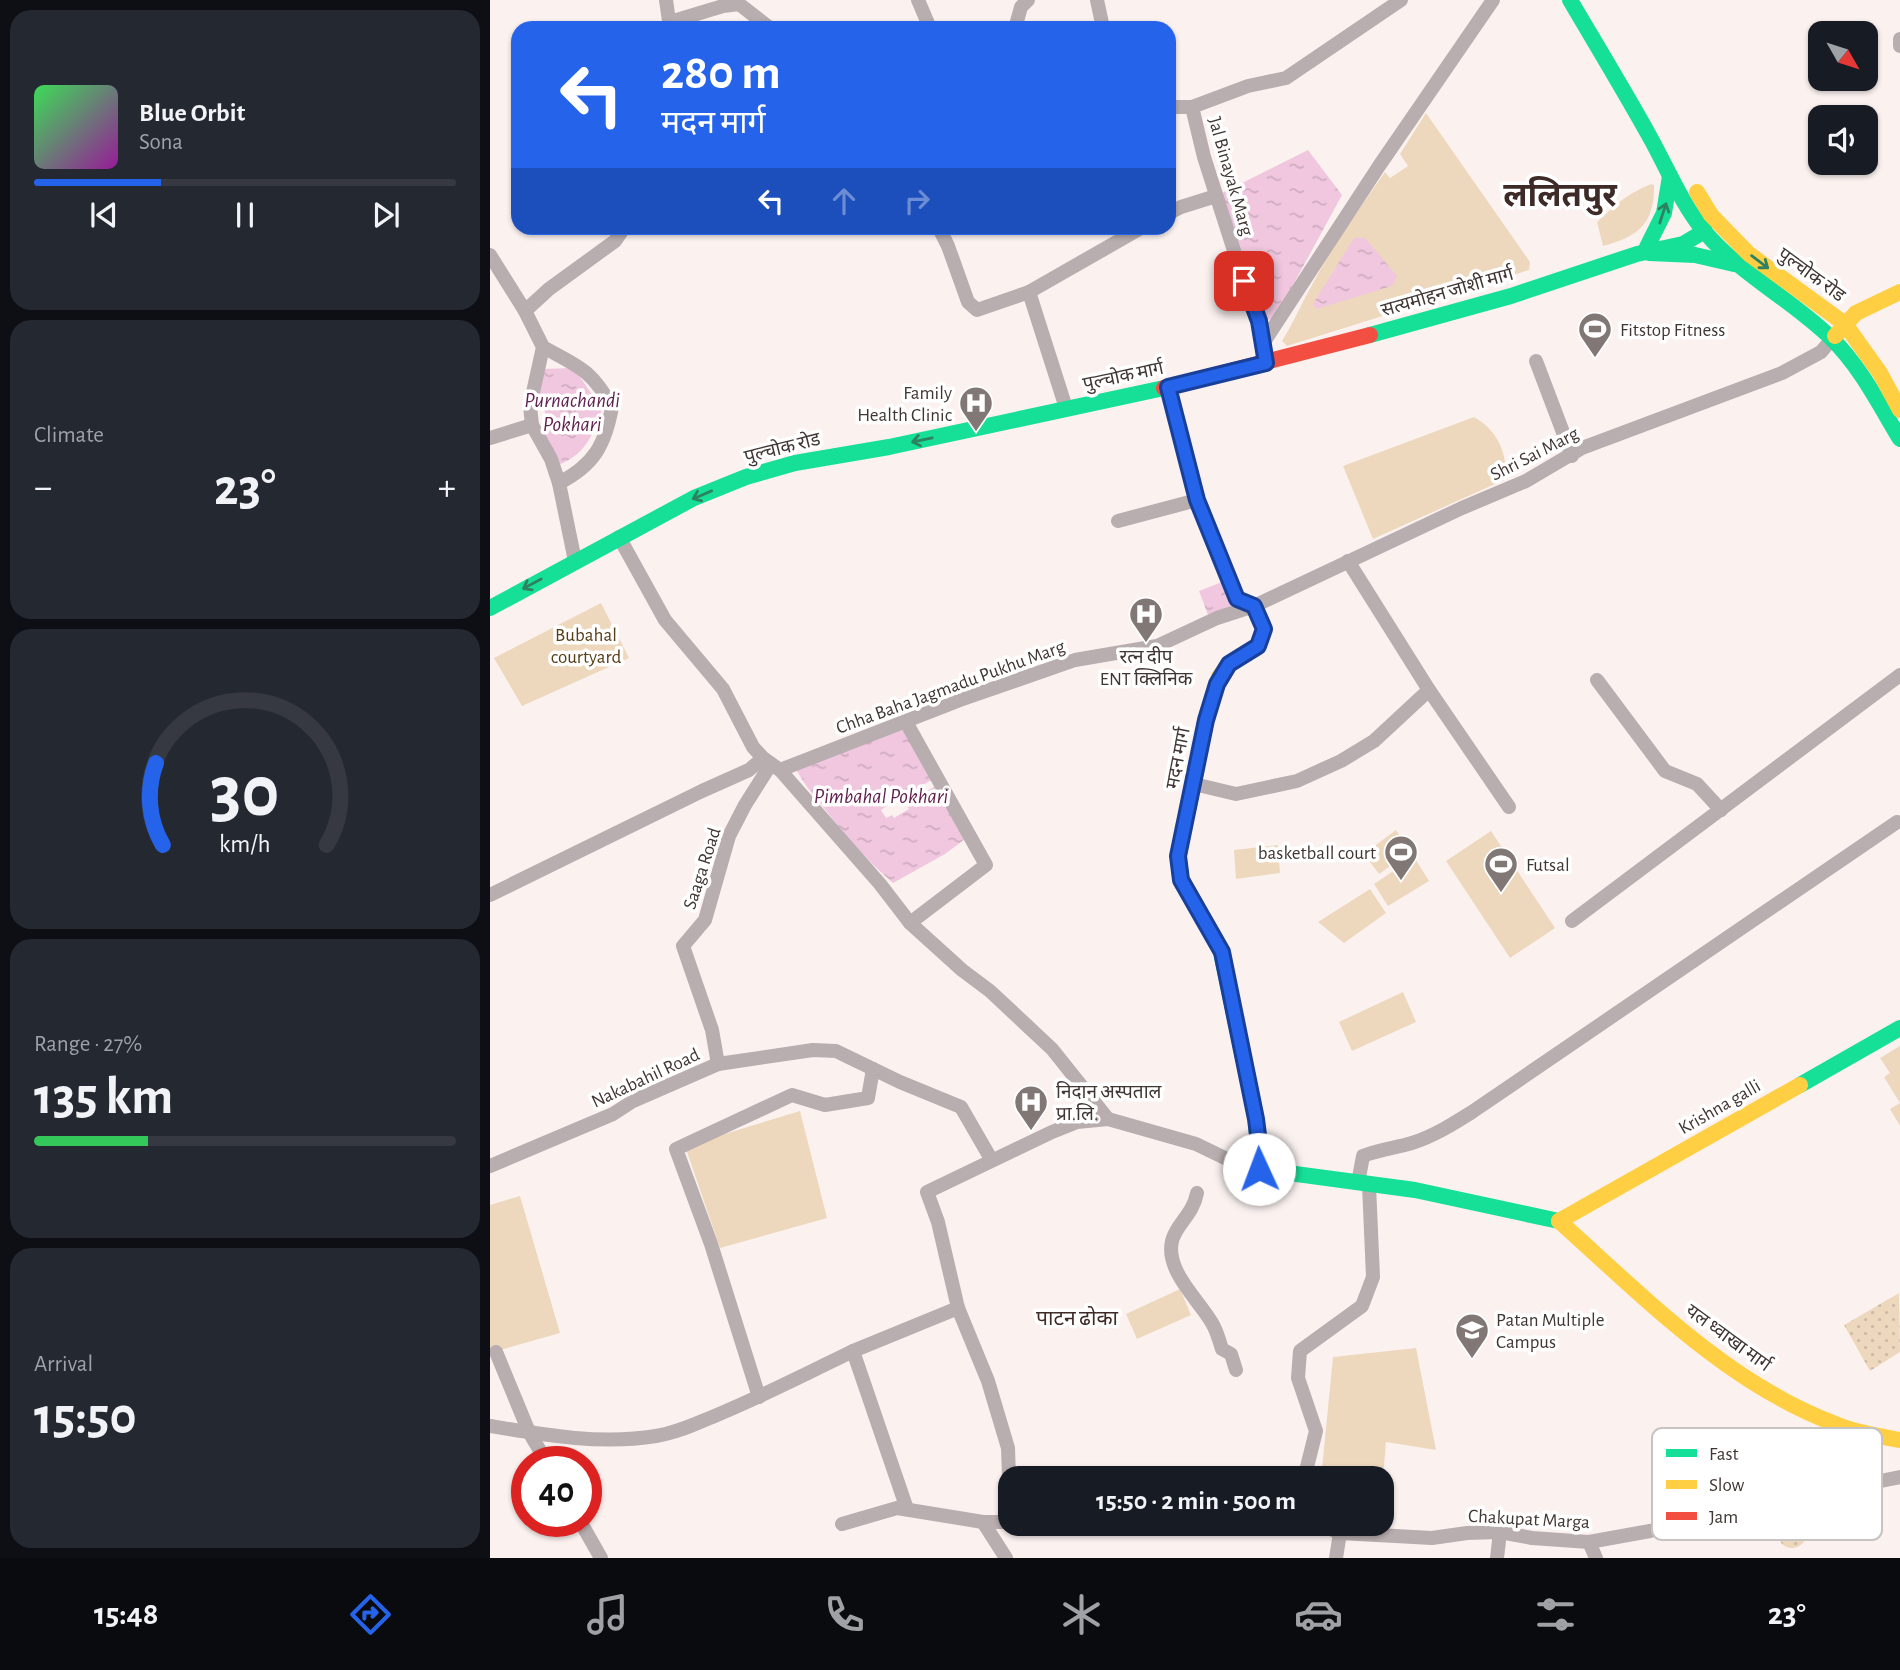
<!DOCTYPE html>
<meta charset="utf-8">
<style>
:root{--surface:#171b24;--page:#242831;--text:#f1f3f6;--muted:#9ea1a6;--line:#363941;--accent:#2563eb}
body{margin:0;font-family:"Alegreya Sans","Noto Sans Devanagari",sans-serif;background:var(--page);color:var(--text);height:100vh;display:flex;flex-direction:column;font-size:26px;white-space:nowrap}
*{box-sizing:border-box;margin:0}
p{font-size:23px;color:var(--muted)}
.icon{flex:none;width:38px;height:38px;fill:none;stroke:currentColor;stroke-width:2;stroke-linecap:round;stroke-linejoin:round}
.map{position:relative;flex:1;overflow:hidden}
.sheet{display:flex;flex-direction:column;gap:10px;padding:10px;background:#0d0f14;width:490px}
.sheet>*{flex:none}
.banner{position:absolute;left:21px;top:21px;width:665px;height:214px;border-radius:21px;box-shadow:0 2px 5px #0004;background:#2563eb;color:#fff;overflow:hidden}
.needle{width:46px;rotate:129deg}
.fabs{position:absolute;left:1318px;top:21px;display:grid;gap:14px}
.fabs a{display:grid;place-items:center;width:70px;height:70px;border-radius:14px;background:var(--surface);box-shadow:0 2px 5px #0004;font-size:35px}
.speed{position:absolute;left:21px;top:1446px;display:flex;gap:14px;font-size:35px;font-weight:700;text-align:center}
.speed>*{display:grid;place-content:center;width:91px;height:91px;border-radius:50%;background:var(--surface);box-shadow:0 2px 5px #0004;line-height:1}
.speed .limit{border:10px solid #d22;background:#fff;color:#111}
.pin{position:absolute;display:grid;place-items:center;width:60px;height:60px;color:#fff;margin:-30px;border-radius:14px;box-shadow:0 4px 10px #0006}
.me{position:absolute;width:77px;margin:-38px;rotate:358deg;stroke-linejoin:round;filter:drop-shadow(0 0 5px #0008)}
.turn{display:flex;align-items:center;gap:24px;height:147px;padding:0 35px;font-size:32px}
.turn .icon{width:91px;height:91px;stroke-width:2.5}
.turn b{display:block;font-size:49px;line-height:60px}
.lanes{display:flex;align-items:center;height:66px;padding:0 35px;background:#0003;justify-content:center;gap:35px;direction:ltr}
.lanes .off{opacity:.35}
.big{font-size:52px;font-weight:700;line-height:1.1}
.sheet .widget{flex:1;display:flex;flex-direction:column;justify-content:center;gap:10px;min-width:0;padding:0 24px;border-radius:21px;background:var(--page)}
.sheet .dial{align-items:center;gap:0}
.dial svg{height:182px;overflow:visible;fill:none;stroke:var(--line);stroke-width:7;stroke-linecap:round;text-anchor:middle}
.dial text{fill:var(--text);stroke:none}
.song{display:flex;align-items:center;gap:21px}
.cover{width:84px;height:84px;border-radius:10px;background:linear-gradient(135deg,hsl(130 70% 55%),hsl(300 70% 35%))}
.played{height:7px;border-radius:4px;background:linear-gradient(90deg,var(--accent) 30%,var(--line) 30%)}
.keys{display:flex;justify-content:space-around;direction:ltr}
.heat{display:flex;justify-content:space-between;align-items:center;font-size:38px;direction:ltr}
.charge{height:10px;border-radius:5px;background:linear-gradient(90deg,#34c759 27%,var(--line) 0)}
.trip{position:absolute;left:508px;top:1466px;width:396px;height:70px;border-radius:21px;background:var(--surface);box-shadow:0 2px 5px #0004;font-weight:700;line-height:70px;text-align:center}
.dock{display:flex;height:112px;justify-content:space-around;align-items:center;background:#090b0e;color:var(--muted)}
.dock .icon{width:49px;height:49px}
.dock .active{color:var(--accent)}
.dock b{font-size:32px;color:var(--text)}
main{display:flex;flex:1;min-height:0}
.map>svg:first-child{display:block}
.grass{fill:url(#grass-dots)}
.park{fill:#edd8be}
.water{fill:url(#water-ripples)}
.pier{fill:#fbf2f0}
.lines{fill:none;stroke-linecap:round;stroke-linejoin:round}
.street{stroke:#b8adaf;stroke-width:14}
.fast{stroke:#16e098;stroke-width:16}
.slow{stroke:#ffcf43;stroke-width:16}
.jam{stroke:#f24e42;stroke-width:16}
.oneway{stroke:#2d8261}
.route-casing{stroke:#184099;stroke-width:18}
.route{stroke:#2563eb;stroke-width:12}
.labels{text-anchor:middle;stroke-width:7;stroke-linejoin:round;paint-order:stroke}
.street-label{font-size:19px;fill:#403634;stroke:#fff}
.poi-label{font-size:19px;fill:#403634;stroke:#fff;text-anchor:start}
.park-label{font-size:19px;fill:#563d15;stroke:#fff}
.water-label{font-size:21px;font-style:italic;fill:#61214e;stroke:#fff}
.neighbourhood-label{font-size:21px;fill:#3e2b28;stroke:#fff}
.town-label{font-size:33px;font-weight:bold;fill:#3e2b28;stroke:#fff}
.key{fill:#fff;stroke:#c6c3c2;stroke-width:2}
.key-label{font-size:19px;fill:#403634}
</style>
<main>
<section class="sheet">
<div class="widget">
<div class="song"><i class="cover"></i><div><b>Blue Orbit</b><p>Sona</p></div></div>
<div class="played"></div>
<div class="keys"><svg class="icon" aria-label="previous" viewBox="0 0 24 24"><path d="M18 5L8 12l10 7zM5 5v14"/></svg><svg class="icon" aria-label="pause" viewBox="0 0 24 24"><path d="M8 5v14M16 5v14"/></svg><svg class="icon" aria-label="next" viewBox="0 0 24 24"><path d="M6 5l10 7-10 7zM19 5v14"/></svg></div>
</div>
<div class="widget"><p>Climate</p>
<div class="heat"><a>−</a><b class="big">23°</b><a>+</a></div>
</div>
<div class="widget dial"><svg viewBox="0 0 100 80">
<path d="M14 69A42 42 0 1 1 86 69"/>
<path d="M14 69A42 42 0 0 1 11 33" stroke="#2563eb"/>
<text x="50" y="56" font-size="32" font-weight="700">30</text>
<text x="50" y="72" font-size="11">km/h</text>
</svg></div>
<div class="widget"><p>Range · 27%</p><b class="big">135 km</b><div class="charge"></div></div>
<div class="widget"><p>Arrival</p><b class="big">15:50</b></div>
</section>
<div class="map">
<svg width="1410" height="1558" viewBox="0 0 1410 1558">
<defs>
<pattern id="grass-dots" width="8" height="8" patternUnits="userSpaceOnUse" patternTransform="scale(1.75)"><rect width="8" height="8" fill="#edd8be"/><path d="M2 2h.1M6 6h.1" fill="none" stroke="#ccbaa4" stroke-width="1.8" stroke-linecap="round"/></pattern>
<pattern id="water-ripples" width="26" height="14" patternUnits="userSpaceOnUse" patternTransform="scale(1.75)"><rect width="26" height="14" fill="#f0c7de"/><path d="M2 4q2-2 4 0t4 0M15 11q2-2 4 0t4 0" fill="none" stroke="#cfacbf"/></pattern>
</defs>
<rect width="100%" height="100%" fill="#fbf2f0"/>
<!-- grass -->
<g class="grass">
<path d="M1409,1293L1410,1352L1380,1371L1354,1325Z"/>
<circle cx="1302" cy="1534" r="14"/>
</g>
<!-- park -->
<g class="park">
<path d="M936,113L1040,262L1039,270L797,346L792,341C804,322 812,302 823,283C844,244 870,208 895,172L900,178L918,166L910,154Z"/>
<path d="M1161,184L1164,185C1165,223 1148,237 1113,246L1107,222C1126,204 1137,194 1161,184Z"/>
<path d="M984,417C1007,430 1017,452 1016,479L883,539L853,466Z"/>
<path d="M111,603L139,658L32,706L4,658Z"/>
<path d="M906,830L920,852L889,874L874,854Z"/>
<path d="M1001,831L1065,928L1020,958L956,861Z"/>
<path d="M788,845L790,873L746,879L744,850Z"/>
<path d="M924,857L939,881L898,906L884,884Z"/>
<path d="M880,889L896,913L854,943L828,922Z"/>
<path d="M913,992L926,1022L862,1051L849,1022Z"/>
<path d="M1410,1046V1126L1400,1109L1410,1103L1394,1077L1400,1073L1390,1058Z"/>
<path d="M310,1111L337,1218L230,1248L195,1146Z"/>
<path d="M30,1196L70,1333L0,1353V1205Z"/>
<path d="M690,1289L701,1315L647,1339L636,1314Z"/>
<path d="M926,1348L946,1450L896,1442L891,1502V1479H831L843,1357Z"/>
</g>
<!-- water -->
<g class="water">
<path d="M818,150L852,195L785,318L770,322L726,196Z"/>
<path d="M864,238H875L907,276L902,286L826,309L823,304Z"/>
<path d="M84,368L112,409C103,436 94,457 65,466L50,437L59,426L53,406L43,404L49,369Z"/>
<path d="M732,582L742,606L718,615L709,591Z"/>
<path d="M412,726L479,836L455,854L403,883C375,859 352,832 330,803C321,792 311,780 305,767Z"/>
</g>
<!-- pier -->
<path class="pier" d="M443,779L447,785L416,804L419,809L404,818L402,815L396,818L391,810L397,806L395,802L409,793L412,797Z"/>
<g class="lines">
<!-- street -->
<g class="street">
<path d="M176,0L180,28"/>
<path d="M428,0L440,28"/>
<path d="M607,0L613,28"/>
<path d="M180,22L233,6L249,4L280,28"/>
<path d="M526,25L531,7L538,0"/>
<path d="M1410,39V46"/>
<path d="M679,107H702"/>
<path d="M679,213L691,207L726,196"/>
<path d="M449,228L458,246L478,302L487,310L539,292L651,228"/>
<path d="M0,255L35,311"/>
<path d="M539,292L576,408"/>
<path d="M772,345L889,166L1003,0"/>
<path d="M53,347C89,367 101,369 122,407C115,445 104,465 69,483"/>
<path d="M1046,361L1082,456"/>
<path d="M776,363L770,322L747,260L714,157L702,107L758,86L796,78L911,0"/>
<path d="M0,438L42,425"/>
<path d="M628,521L707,500"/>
<path d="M129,537L175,620L233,689L263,747L273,758L290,770L390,884L420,923L472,970L500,991L562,1049L618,1119"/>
<path d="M85,561L69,483L61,459L42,425L40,406L53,347L35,311L59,289L125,241L134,228"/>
<path d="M858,561L939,690L1019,807"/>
<path d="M1107,680L1175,771L1207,784L1231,810"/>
<path d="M416,722L496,865L420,923"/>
<path d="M290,770L470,700L585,660L667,646L727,618L764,606L972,508L1036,481L1092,448L1292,373L1331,352L1342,339"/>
<path d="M704,784L746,794L807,781L851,761L884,741L939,690"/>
<path d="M0,895L212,791L259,770L273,758"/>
<path d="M1082,921L1410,675"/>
<path d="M228,1064L222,1030L193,946L215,920L239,836L255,805L281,764"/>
<path d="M0,1166L123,1114L143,1101L228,1064L323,1050L346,1051L410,1082L471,1107L501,1159"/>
<path d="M868,1183L873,1156C890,1149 906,1148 922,1143C944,1136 963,1124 982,1112L1407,822"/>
<path d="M707,1193C703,1215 686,1224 682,1241C675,1271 709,1300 722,1323C727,1331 729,1340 732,1349L741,1354L746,1370"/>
<path d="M468,1308L498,1381L518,1448L519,1477L515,1522"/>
<path d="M6,1352L39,1432L56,1461"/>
<path d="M269,1397L221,1244L186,1149L302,1095L335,1105L378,1098L383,1069"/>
<path d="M0,1426C54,1435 111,1445 166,1436C187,1433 207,1423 227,1415C273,1396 318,1373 363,1351"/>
<path d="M814,1479L826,1431L808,1378L810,1351L872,1306L883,1277L879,1185"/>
<path d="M417,1509L363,1351L468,1308L448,1222L437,1192L562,1132L587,1122L618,1119L706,1144L739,1160L769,1169"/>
<path d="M90,1521L111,1558"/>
<path d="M493,1522L516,1558"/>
<path d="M352,1524L407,1508L493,1522H520"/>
<path d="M830,1524L850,1533L942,1538L977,1533L1010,1532L1042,1538L1099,1542L1160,1531L1311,1493L1360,1487L1410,1477"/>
<path d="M1099,1542L1106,1558"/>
<path d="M846,1558L850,1533"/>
<path d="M1007,1558L1010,1532"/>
</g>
<!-- fast -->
<g class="fast">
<path d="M1080,0C1107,46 1135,92 1161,139C1178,170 1192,204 1214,231C1250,274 1301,299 1341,338C1370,366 1389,404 1410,439"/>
<path d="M1157,247L1174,213L1180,176"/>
<path d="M1159,253L1205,255L1244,264"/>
<path d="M880,335L1021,296L1147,254L1193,244L1208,235L1220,216"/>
<path d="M0,608L204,498L256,477L305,463L399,447L674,388"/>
<path d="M716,924L731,952L766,1119L769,1169L925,1190L1069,1221"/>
<path d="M1310,1085L1410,1028"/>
</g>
<!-- slow -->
<g class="slow">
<path d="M1207,192L1221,215L1259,254L1355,324L1390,373L1410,410"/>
<path d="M1345,336L1366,313L1410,292"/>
<path d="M678,387L707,500L747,599L764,606L774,629L768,646L739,664L729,677L716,721L688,856L691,880L716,924"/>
<path d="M1069,1221C1153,1296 1236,1382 1343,1423C1364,1432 1387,1436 1410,1440"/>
<path d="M1069,1221L1310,1085"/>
</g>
<!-- jam -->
<path class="jam" d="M674,388L880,335"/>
</g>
<!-- one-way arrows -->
<defs><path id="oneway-shaft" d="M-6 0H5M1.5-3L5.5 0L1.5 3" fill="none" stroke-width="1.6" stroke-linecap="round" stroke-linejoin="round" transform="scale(1.75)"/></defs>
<g class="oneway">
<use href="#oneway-shaft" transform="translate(1173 213) rotate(-72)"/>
<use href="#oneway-shaft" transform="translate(1270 262) rotate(37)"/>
<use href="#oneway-shaft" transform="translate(432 440) rotate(168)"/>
<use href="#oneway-shaft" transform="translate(212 495) rotate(157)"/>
<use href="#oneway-shaft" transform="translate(42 584) rotate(152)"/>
</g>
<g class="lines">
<!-- route casing -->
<g class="route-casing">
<path id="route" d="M754,281L769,321L776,363L678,387L707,500L747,599L764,606L774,629L768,646L739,664L727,684L716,720L688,856L691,880L732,952L766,1119L769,1143V1169"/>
</g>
<!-- route -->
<use href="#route" class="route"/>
</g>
<!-- icons -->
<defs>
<g id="stadium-pin" transform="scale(1.75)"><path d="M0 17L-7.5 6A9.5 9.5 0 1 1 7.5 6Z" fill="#817876" stroke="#fff"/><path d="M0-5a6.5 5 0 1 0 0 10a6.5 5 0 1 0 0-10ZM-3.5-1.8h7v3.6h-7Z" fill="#fff"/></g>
<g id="hospital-pin" transform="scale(1.75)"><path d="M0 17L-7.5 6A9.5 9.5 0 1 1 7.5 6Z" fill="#817876" stroke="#fff"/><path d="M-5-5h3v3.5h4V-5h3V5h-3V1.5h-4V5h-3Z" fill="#fff"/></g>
<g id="university-pin" transform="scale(1.75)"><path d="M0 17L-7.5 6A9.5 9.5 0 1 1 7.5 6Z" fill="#817876" stroke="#fff"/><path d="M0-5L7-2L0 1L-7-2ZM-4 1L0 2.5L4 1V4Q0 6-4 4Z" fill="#fff"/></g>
</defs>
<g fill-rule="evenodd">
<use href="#stadium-pin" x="1105" y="329"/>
<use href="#hospital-pin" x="486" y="403"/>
<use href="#hospital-pin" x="656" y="614"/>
<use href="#stadium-pin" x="911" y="852"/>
<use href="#stadium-pin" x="1011" y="864"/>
<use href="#hospital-pin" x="541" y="1102"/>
<use href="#university-pin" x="982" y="1330"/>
</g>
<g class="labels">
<!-- street labels -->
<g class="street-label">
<text transform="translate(742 176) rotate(74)" y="7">Jal Binayak Marg</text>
<text transform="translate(1322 274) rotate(36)" y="7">पुल्चोक रोड</text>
<text transform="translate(957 291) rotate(-16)" y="7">सत्यमोहन जोशी मार्ग</text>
<text transform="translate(633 375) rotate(-12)" y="7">पुल्चोक मार्ग</text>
<text transform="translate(292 447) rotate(-14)" y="7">पुल्चोक रोड</text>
<text transform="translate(1044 453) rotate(-27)" y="7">Shri Sai Marg</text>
<text transform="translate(460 686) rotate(-20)" y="7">Chha Baha Jagmadu Pukhu Marg</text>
<text transform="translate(687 758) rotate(-79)" y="7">मदन मार्ग</text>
<text transform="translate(211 868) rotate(-72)" y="7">Saaga Road</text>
<text transform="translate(155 1077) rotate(-25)" y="7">Nakabahil Road</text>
<text transform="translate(1229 1106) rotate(-30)" y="7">Krishna galli</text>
<text transform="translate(1239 1337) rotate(36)" y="7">यल ध्वाखा मार्ग</text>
<text transform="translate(1039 1518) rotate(3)" y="7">Chakupat Marga</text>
</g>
<!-- poi labels -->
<g class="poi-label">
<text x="1130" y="336">Fitstop Fitness</text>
<text x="462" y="399" text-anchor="end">Family<tspan x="462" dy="22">Health Clinic</tspan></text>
<text x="656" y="663" text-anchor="middle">रत्न दीप<tspan x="656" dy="22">ENT क्लिनिक</tspan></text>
<text x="886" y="859" text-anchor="end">basketball court</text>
<text x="1036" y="871">Futsal</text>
<text x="566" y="1098">निदान अस्पताल<tspan x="566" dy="22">प्रा.लि.</tspan></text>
<text x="1006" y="1326">Patan Multiple<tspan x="1006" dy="22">Campus</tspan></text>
</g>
<!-- park labels -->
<g class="park-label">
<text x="96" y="641">Bubahal<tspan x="96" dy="22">courtyard</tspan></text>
</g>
<!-- water labels -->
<g class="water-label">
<text x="82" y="407">Purnachandi<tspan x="82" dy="24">Pokhari</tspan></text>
<text x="391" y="803">Pimbahal Pokhari</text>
</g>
<!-- neighbourhood labels -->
<g class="neighbourhood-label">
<text x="587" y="1325">पाटन ढोका</text>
</g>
<!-- town labels -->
<g class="town-label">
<text x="1070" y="206">ललितपुर</text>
</g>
</g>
<!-- legend -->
<rect x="1162" y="1428" width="230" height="112" rx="10" class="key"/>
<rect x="1176" y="1449" width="31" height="8" fill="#16e098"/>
<rect x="1176" y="1480" width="31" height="9" fill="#ffcf43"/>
<rect x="1176" y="1512" width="31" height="8" fill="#f24e42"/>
<g class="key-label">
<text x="1219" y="1460">Fast</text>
<text x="1219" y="1491">Slow</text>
<text x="1219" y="1523">Jam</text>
</g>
</svg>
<div class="fabs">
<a><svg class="needle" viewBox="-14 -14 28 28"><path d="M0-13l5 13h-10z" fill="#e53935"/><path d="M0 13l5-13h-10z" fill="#9ea1a6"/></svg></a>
<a><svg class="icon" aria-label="sound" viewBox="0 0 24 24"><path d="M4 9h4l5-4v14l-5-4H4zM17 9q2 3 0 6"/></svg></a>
</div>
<div class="speed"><div class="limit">40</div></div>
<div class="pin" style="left:754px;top:281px;background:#d93025"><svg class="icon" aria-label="arrive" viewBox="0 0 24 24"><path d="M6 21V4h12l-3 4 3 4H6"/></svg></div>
<svg class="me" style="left:769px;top:1169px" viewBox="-20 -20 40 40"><circle r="19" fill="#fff"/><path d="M0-13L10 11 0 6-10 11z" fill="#2563eb"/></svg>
<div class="trip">15:50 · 2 min · 500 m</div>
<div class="banner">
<div class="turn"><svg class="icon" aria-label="left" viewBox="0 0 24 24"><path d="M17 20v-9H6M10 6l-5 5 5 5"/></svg><div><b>280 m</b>मदन मार्ग</div></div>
<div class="lanes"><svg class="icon" aria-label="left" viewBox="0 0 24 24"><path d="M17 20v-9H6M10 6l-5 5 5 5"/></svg><svg class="icon off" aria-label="ahead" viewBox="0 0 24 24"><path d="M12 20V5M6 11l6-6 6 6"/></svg><svg class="icon off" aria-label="right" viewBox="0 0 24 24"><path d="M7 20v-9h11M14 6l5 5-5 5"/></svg></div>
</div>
</div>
</main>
<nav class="dock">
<b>15:48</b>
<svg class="icon active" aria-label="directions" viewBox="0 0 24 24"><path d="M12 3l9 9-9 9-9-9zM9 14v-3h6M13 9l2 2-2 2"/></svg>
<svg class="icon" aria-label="music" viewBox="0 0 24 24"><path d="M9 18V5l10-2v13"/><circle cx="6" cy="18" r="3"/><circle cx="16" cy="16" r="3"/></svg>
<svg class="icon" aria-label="phone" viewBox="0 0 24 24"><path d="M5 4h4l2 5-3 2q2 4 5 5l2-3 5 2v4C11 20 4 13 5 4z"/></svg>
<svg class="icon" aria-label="climate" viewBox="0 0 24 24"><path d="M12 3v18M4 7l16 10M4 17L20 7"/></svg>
<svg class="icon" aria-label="car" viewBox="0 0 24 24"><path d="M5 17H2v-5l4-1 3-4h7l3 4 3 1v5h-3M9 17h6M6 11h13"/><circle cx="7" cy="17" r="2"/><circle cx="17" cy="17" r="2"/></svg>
<svg class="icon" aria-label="filters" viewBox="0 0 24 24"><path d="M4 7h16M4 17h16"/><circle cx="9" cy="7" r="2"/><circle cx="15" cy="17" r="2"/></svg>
<b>23°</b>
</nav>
